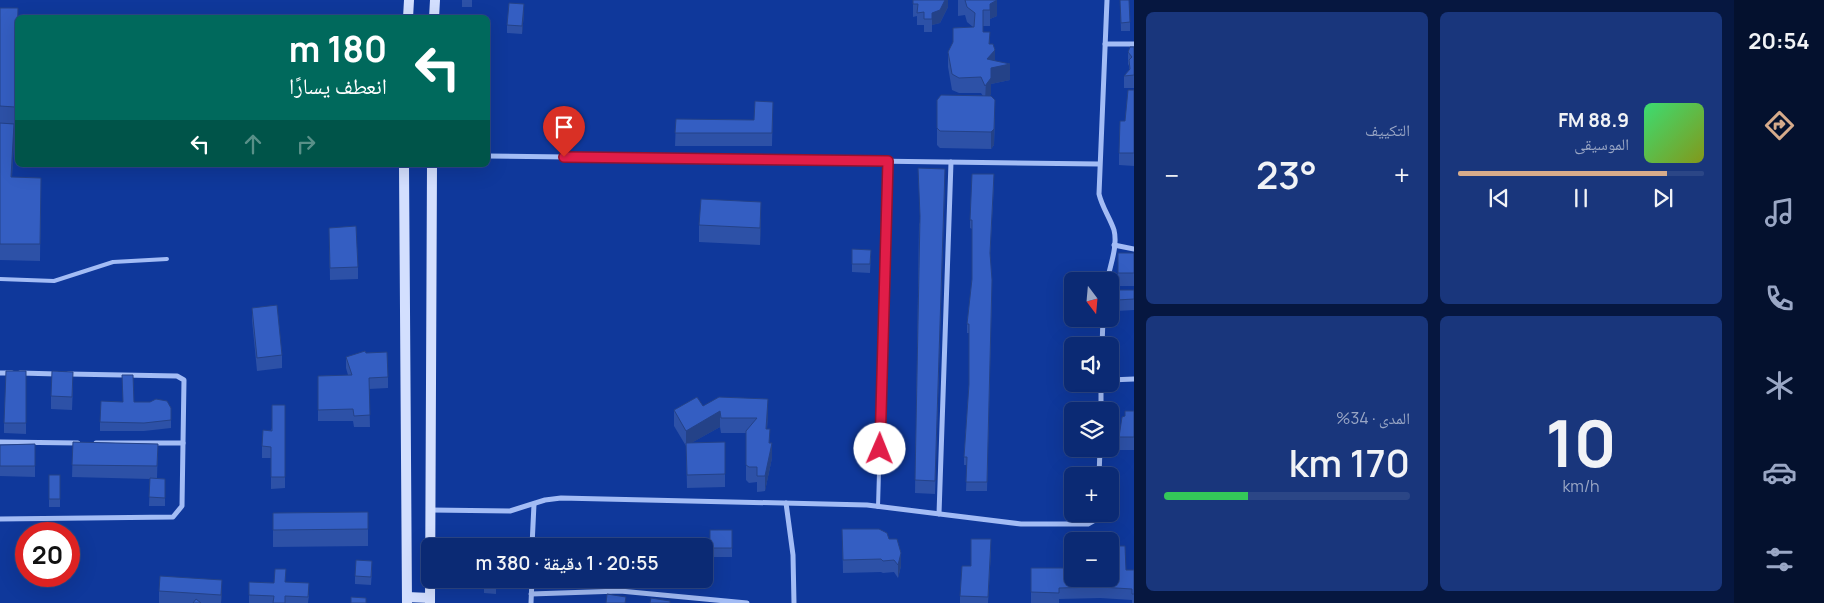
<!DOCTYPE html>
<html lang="ar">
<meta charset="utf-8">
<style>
:root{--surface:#0b2a74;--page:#19367c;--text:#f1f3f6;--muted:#9aa7c5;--line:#2b4686;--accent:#d6ab8b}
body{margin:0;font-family:Manrope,"Noto Naskh Arabic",sans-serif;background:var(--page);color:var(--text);direction:rtl;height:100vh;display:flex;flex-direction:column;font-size:19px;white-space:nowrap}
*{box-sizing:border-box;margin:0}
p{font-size:16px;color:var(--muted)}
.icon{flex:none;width:28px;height:28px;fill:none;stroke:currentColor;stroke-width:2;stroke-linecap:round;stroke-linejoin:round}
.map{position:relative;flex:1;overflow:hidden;direction:ltr}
.details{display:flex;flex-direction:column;gap:12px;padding:12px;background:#061740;width:600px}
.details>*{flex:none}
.hud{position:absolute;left:15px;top:15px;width:475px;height:152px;border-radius:8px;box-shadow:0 5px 20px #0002,0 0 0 1px var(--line);direction:rtl;background:#00695c;color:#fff;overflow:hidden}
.needle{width:32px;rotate:164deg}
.controls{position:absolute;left:1064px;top:272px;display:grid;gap:10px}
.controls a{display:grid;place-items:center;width:55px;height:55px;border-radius:8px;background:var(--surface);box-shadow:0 5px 20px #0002,0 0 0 1px var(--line);font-size:25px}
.speed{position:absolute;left:15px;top:522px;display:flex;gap:10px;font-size:25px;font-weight:700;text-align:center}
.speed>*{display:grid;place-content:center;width:65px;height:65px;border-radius:50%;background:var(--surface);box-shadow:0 5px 20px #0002,0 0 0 1px var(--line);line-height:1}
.speed .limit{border:8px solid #d22;background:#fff;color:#111}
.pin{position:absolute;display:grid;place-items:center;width:42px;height:42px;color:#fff;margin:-51px -21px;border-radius:50% 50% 50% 0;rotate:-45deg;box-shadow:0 0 5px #0007}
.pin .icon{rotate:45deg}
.me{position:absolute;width:55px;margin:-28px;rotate:1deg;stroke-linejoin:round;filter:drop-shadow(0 0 4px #0008)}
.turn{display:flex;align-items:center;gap:18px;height:105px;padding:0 20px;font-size:22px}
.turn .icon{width:65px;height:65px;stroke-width:2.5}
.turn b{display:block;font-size:35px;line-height:42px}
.lanes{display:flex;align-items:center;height:48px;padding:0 20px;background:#0003;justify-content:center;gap:25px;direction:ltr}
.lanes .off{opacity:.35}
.big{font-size:38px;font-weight:600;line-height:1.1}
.details .tile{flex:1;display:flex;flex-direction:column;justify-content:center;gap:8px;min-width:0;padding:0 18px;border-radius:8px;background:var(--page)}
.details .dial{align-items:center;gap:0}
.dial b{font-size:65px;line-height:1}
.song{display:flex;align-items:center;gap:15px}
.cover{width:60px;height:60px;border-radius:8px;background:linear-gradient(135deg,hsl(140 70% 55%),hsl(70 70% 35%))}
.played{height:5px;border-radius:2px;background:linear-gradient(90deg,var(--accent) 85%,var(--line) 85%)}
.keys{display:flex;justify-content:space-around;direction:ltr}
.heat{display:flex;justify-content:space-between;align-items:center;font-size:28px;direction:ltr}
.charge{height:8px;border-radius:4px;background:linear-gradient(90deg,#34c759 34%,var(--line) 0)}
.details .tiles{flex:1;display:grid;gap:12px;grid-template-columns:repeat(2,1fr)}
.trip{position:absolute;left:421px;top:538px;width:292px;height:50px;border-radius:8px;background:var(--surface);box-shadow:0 5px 20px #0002,0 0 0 1px var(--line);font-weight:600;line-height:50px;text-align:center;direction:rtl}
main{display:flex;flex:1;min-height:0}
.tabs{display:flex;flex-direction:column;width:90px;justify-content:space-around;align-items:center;background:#04112e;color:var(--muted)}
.tabs .icon{width:35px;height:35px}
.tabs .on{color:var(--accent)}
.tabs b{font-size:22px;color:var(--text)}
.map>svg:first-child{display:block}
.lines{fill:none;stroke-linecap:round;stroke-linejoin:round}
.lane{stroke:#a3bcf5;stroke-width:4}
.street{stroke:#a3bcf5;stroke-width:5}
.secondary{stroke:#d3dffe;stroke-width:10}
.wall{fill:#2d51a7}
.shaded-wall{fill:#244288}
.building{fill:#345ec2;stroke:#244288}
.route-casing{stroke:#92132f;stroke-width:12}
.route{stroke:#e11d48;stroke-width:9}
</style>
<main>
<nav class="tabs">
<b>20:54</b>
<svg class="icon on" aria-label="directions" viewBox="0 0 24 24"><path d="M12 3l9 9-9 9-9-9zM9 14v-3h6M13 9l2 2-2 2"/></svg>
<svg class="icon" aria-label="music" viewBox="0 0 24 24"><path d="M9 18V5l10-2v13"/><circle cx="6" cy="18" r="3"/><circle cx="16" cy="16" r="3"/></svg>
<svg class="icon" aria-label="phone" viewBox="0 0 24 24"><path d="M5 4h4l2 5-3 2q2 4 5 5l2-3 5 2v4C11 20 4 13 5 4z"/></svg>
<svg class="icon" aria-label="climate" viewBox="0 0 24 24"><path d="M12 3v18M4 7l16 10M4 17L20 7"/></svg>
<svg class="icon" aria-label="car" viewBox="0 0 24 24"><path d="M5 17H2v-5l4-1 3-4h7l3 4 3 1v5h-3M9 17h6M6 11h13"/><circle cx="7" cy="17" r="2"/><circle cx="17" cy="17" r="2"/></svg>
<svg class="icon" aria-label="filters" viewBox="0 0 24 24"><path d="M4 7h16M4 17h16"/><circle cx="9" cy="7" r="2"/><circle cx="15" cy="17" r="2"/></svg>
</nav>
<section class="details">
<div class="tiles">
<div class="tile">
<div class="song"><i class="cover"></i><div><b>88.9 FM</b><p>الموسيقى</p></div></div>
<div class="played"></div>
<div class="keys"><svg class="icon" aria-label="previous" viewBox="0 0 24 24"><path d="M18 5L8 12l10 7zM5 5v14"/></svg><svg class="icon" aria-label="pause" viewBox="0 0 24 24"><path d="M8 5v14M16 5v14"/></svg><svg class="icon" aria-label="next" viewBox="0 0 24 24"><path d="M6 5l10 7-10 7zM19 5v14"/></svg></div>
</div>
<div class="tile"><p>التكييف</p>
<div class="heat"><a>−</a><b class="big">23°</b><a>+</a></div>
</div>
<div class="tile dial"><b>10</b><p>km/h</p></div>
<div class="tile"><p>المدى · 34%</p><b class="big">170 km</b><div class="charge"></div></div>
</div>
</section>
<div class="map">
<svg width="1134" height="603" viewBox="0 0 1134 603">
<rect width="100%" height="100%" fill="#0f389b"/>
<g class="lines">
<!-- lane -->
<g class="lane">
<path d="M0,279L54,281L113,262L167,259"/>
<path d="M878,507L888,161"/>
</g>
<!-- street -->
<g class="street">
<path d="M1107,0L1099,194C1102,207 1110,218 1114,230C1118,246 1110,266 1107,281"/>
<path d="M1105,44H1134"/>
<path d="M488,156L1099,164"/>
<path d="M1114,245L1134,249"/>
<path d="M1102,346L1103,319"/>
<path d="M0,373H12"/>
<path d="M20,373L57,374"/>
<path d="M1110,380L1134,379"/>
<path d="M1101,411V384"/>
<path d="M0,442L78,443"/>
<path d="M96,443H183"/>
<path d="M1099,476L1100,449"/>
<path d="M786,503L793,555L794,603"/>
<path d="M431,510L510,511L545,500L561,498L867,505L1021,524H1088L1095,520L1097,514"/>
<path d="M939,514L951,162"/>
<path d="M0,519L173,517L182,506L184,380L177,376L68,374"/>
<path d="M532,546L534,504"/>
<path d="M531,594L620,591L747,603"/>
<path d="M531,603L532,579"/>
</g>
<!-- secondary -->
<g class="secondary">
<path d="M408,18L409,0"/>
<path d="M434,18L435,0"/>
<path d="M404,165L407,603"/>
<path d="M407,597L430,598"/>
<path d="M430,603L432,165"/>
</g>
</g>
<!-- wall -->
<g class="wall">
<rect x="462" y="0" width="10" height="7"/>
<path d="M913,0H948V7L940,23L932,25V32H924V25H917V16L913,17Z"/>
<path d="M958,0H997V16L990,19V26H983V32L990,44L995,61L1010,80L991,84V94L989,96L995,117L994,145L991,149L940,148L937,145V100L983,96L981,93H959L952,90L948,67V52L953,43V28L973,27L967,22L965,15L958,16Z"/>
<path d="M1120,0L1130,22V31H1121Z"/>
<path d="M0,8H18L15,124L0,123Z"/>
<path d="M524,13L522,34L507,33V25Z"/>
<path d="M1134,47V88H1124V76L1129,70V66L1128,64V52Z"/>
<path d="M1134,90V166L1119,165V153L1125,121Z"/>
<path d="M773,102L772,146H675L676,119L754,120Z"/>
<path d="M0,123L14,141L12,177L41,178L40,261L0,260Z"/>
<path d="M945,181L935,494L915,493L919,224Z"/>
<path d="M994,183L990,257L992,289L987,491H966L967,465H964V457L969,385V333H967V324L972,279V229L970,228V220Z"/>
<path d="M761,219L760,245L699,242V225Z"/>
<path d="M329,228L358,267V279L330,280Z"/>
<path d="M852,249L871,250L870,273L852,272Z"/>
<rect x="1118" y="253" width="16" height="33"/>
<path d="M1116,290H1134V310L1117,311Z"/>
<path d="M252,308L282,355V368L257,371L252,320Z"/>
<path d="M346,357L388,377V388L369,389L370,427H354L353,421H318V376L348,375L346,368Z"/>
<path d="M26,371V434L4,433V423Z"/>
<path d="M73,385L72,410L51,409V396Z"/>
<path d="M134,402L171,408V428L144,431H100V422Z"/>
<path d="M285,405V488L271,489V458H262V446Z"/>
<path d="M703,406L768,414L767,429L772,458L765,491L757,492V482L749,483L746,480V433H721L720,427L691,443L725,442V487L687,488L686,446L674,426V410Z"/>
<path d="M1125,411H1134V450H1119V437L1125,416Z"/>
<path d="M73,442L158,444L157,478L165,479V506H149L150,479L72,477Z"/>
<path d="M35,444V477L0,476V445Z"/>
<rect x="49" y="475" width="11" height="32"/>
<path d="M368,512V546L273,547V513Z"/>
<path d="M842,529L889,539L901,566L898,578L894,572L883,573L881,572L843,573Z"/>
<rect x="710" y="530" width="22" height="27"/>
<path d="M991,551L988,603H960V596L971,566Z"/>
<path d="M1031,568L1134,570V603H1132V600L1100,598L1059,599V603H1031Z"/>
<path d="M372,570L371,585L355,584V576Z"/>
<path d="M484,579H496V594L484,593Z"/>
<path d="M249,582L274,583L286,582L309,595L308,603H249Z"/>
<path d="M159,591L222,593L221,603H159Z"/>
</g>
<!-- shaded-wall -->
<g class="shaded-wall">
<path d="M944,0H948V7L940,23L932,25V13Z"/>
<path d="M997,0V16L990,19V4Z"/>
<path d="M524,4V13L522,34V26Z"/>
<path d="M990,32V48L995,50V65L1010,64V80L991,84V94L985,102L987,59Z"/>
<path d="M18,35V52L15,124V107Z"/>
<path d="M995,100L994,145L991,149V132Z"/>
<path d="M14,124V141L11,193V177Z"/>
<path d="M761,202V219L760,245V228Z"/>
<path d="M768,399V414L766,444V429Z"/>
<path d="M720,411V427L686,446V431Z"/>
<path d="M772,443V458L765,491V476Z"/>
<path d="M991,539V551L988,603Z"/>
<path d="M901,553V566L898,578V565Z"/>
<path d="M222,580V593L221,603V595Z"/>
</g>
<!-- building -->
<g class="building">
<path d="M913,0H945L940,10L932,13V19H924V12L917,13L918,4H913Z"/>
<path d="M965,0H997L990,4V10H983V32H990L989,44H993L995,50L987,59L1010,64L991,68V78L985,86L981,77L959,78L952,74L948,52L953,42V28L974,27L975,13L967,7Z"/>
<path d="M1120,0H1129L1130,22L1121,23Z"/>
<path d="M509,3L524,4L522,26L507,25Z"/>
<path d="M0,8H18L15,107L0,106Z"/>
<path d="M1130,47H1134V75L1124,76L1130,69L1129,60L1132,57L1128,52Z"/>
<path d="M1128,90H1134V153H1119L1120,121H1125Z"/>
<path d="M941,95L991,96L995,100L994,129L991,132L940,131L937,128V100Z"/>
<path d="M755,101L773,102L772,133H675L676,119L754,120Z"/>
<path d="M0,123L14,124L11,177L41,178L40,244H0Z"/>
<path d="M918,168L945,169L935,481L915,480L920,216Z"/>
<path d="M972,174H994L990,253L992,280L987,482H966L967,457H964L969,384V324H967L972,279V220H970Z"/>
<path d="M701,199L761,202L760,228L699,225Z"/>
<path d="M356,226L358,267L330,268L329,228Z"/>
<path d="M852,249L871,250L870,264H852Z"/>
<rect x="1118" y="253" width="16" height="20"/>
<path d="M1116,290H1134V299L1117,300Z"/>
<path d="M277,305L282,355L257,358L252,308Z"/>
<path d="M365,351L366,353L387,352L388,377L369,378L370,415L354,416L353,409L318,410V376L352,375L346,357Z"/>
<path d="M6,371H26V423H4Z"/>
<path d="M52,371L73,372L72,397L51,396Z"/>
<path d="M122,375H133L134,402H150L156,399L167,401L171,408V420L144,423L100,422L101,401L123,402Z"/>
<path d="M697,397L703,406L719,397L768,399L766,429H770L769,443H772L765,476H757V467H749L746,465V431L757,418H721L720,411L686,431L674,410Z"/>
<path d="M272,405H285V477H271V447L262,446L263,430L272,431Z"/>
<path d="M1125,411H1134V437H1119L1122,417L1125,416Z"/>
<path d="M73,442L158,444L157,466L72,465Z"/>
<path d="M725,442V474L687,475L686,443Z"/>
<path d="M35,444V466H0V445Z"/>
<rect x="49" y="475" width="11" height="24"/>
<path d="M150,478L165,479V498L149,497Z"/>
<path d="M368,512V529L273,530V513Z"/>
<path d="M842,529H879L887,533L889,539H897L901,553L898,565L894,560L883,561L881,559L843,560Z"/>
<rect x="710" y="530" width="22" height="18"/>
<rect x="504" y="538" width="18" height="8"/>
<path d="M971,539H991L988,597L960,596L962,566H971Z"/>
<path d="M1110,546H1125L1126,570H1134V594H1132V589L1100,587L1059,588V593L1031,592V568H1072V579H1110Z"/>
<path d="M356,560L372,561L371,577L355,576Z"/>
<path d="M275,569H286L285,582L309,583L308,597L285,596V603H273L274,596L249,595V582L274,583Z"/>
<path d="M160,576L222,580L221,595L159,591Z"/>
<rect x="484" y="579" width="12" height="6"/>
<path d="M607,594L626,597L625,603H606Z"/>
<path d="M351,597L366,598V603H351Z"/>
<path d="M651,598L670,601V603H650Z"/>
<path d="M196,599L201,603H193Z"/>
</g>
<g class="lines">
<!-- route casing -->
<g class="route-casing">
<path id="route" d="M564,157L888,161L880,449"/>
</g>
<!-- route -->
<use href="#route" class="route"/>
</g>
</svg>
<div class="controls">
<a><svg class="needle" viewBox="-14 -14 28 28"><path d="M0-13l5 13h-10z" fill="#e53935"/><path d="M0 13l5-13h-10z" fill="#9aa7c5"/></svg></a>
<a><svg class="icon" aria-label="sound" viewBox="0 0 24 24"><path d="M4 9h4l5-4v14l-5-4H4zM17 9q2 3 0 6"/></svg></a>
<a><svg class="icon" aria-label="layers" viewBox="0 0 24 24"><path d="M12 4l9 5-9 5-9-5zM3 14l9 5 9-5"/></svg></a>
<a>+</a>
<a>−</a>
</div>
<div class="speed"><div class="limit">20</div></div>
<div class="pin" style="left:564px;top:157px;background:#d93025"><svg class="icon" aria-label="arrive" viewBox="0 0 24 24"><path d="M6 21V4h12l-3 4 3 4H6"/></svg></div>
<svg class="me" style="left:880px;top:449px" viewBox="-20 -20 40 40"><circle r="19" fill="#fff"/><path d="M0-13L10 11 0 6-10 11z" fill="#e11d48"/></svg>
<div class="trip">20:55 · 1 دقيقة · 380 m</div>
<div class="hud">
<div class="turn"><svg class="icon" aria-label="left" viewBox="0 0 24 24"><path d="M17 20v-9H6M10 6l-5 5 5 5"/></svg><div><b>180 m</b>انعطف يسارًا</div></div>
<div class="lanes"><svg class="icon" aria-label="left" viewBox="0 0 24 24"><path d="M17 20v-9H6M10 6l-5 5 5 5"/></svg><svg class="icon off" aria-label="ahead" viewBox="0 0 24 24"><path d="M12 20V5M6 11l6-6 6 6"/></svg><svg class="icon off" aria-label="right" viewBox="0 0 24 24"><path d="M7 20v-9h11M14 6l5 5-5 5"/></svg></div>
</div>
</div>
</main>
